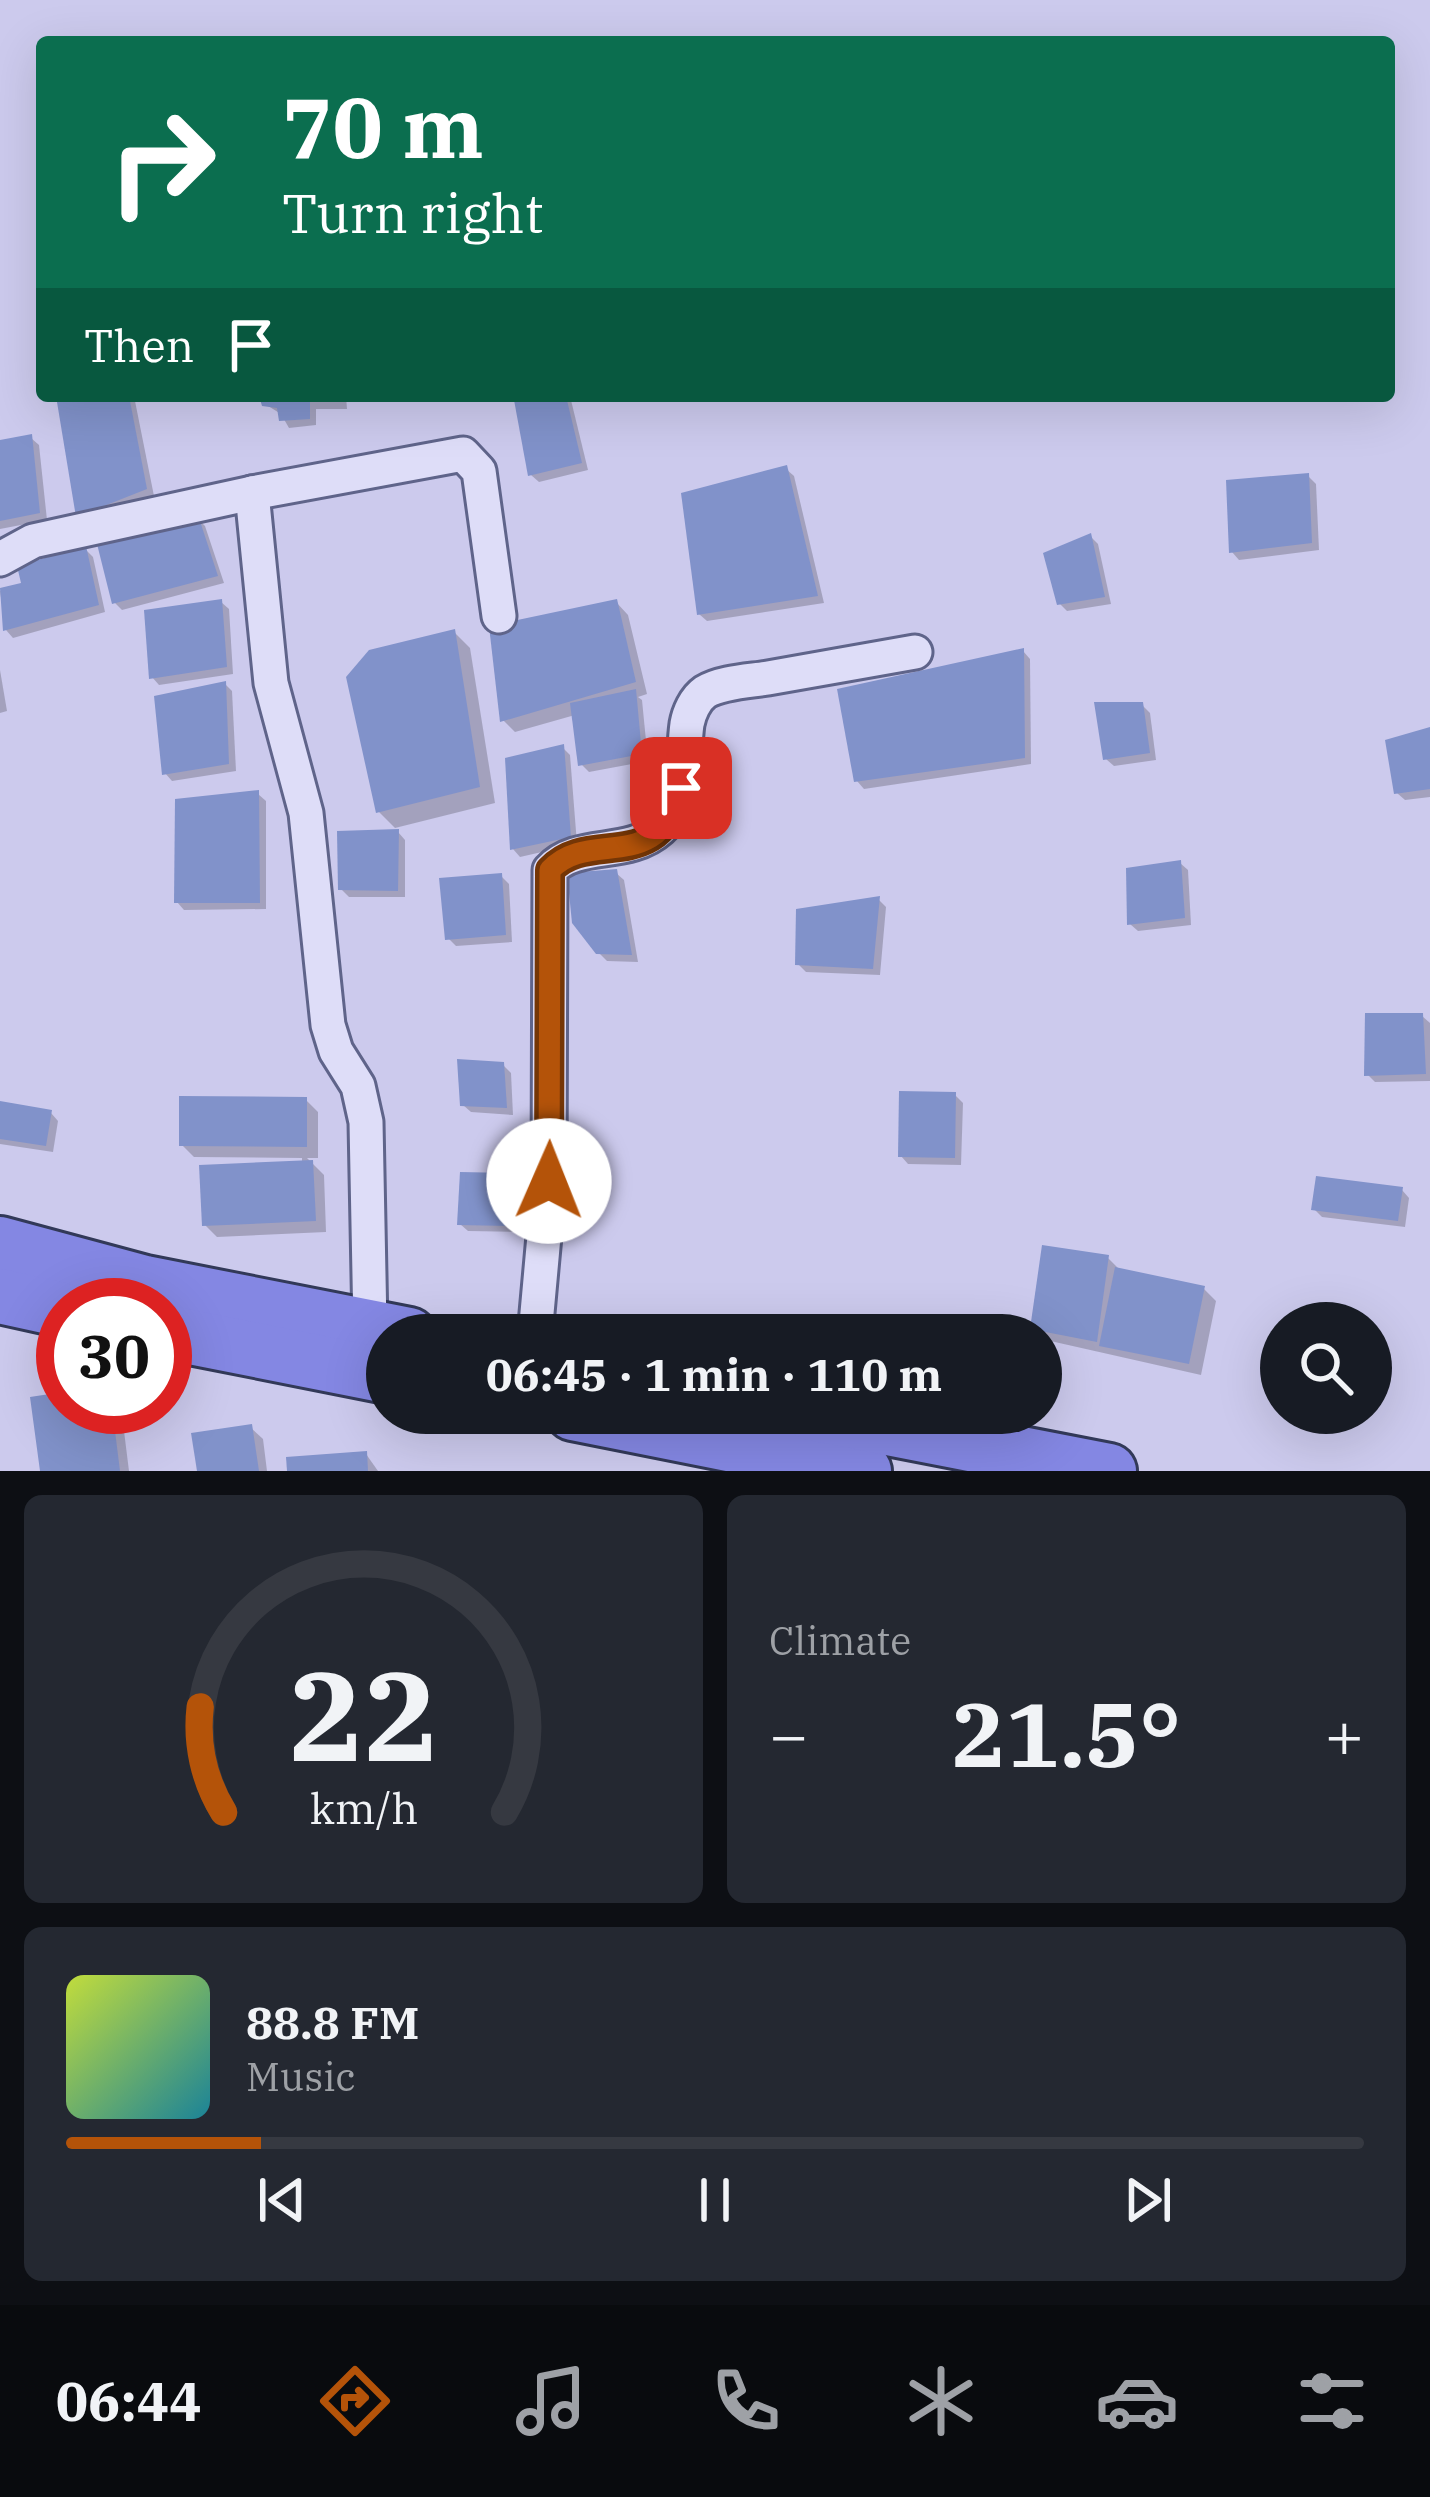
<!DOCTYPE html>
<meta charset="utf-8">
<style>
:root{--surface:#171b24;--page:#242831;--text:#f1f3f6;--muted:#9ea1a6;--line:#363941;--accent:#b45309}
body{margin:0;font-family:"IBM Plex Serif",serif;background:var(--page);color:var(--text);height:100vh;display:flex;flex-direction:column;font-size:45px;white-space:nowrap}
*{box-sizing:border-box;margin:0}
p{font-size:39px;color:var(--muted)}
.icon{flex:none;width:66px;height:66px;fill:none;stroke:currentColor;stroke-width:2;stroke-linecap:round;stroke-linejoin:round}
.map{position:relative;height:1471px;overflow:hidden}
.panel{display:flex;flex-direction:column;gap:24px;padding:24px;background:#0d0f14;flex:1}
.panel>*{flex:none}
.banner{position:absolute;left:36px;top:36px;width:1359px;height:366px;border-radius:12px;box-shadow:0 12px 48px #0002;background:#0b6e4f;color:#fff;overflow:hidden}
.fabs{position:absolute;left:1260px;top:1302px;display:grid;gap:24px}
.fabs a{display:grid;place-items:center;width:132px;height:132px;border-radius:50%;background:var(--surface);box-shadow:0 12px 48px #0002;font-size:60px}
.speed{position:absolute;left:36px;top:1278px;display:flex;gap:24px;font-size:60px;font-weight:700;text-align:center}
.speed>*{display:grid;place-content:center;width:156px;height:156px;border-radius:50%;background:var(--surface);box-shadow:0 12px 48px #0002;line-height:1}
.speed .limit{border:18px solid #d22;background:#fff;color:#111}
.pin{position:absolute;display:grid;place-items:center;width:102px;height:102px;color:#fff;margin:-51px;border-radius:24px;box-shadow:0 6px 18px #0006}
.me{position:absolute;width:132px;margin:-66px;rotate:1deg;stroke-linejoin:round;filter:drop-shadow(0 0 9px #0008)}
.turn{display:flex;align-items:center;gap:42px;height:252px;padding:0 48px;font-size:54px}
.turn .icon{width:156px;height:156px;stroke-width:2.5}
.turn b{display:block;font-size:84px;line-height:102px}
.then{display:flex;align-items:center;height:114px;padding:0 48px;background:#0003;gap:24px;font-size:45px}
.big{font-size:90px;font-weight:800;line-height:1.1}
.panel .widget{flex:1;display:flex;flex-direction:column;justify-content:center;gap:18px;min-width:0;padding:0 42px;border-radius:18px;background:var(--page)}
.panel .dial{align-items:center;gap:0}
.dial svg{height:312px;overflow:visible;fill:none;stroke:var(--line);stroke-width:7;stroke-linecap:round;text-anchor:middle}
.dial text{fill:var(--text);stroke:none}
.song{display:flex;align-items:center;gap:36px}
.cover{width:144px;height:144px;border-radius:18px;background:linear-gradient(135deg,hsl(70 70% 55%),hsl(190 70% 35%))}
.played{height:12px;border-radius:6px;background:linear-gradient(90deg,var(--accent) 15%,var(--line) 15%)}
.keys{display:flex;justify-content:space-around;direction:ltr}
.heat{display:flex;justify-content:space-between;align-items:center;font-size:66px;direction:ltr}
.panel .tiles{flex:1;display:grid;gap:24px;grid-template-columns:1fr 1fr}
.widget:last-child{grid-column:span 2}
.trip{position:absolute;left:366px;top:1314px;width:696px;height:120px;border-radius:60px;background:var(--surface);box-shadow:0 12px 48px #0002;font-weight:800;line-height:120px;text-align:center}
.dock{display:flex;height:192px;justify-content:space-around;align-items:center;background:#090b0e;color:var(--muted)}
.dock .icon{width:84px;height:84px}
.dock .active{color:var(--accent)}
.dock b{font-size:54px;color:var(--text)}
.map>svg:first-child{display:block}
.shadow{fill:#0003}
.building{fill:#8192ca}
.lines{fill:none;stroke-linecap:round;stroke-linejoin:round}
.minor-casing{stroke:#5f648a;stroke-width:39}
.trunk-casing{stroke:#323958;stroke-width:60}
.minor{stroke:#deddf8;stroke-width:33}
.trunk{stroke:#8487e3;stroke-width:54}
.route-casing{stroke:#753606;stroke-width:30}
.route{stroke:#b45309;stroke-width:21}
</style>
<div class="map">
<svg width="1430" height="1471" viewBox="0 0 1430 1471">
<rect width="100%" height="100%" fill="#cccaed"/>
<!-- shadow -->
<g class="shadow">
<path d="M59,396H134L154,496L86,523Z"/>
<path d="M262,396H346L347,409H316V425L289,428L281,414L265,404Z"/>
<path d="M536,396H570L588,470L539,482L531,475Z"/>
<path d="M31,438L39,445L47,520L0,529V444Z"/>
<path d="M786,469L794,476L824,603L707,621L699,614Z"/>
<path d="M1308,476L1316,484L1319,550L1239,560L1232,552Z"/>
<path d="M197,518L205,526L224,583L122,610L115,603Z"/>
<path d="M1091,537L1098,544L1111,604L1067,611L1059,603Z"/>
<path d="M85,549L93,557L105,612L13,638L6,630L0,591L25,585Z"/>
<path d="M221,602L229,609L233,674L159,685L152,677Z"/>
<path d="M616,602L628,615L647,694L638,697L642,700L648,761L589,772L581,764L575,715L515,732L503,720Z"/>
<path d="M454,632L470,648L495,803L395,828L379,812Z"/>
<path d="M1023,651L1030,659L1031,764L864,789L857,781Z"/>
<path d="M0,670L7,711L0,713Z"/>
<path d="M225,684L232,691L236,771L172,781L165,773Z"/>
<path d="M1142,705L1150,713L1156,760L1114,766L1106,759Z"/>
<path d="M1430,730V797L1405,800L1397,793Z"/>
<path d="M563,748L570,755L577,844L520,857L513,849Z"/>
<path d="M258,794L266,801V909L184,910L177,902Z"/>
<path d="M398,832L405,840V897H349L341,889Z"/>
<path d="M1180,863L1188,870L1191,925L1138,931L1130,924Z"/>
<path d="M616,873L624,880L638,962L607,961L598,952Z"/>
<path d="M501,876L509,884L512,942L456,946L448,938Z"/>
<path d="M878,899L886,907L880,975L806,972L798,964Z"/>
<path d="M1422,1016L1430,1023V1081L1375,1082L1367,1074Z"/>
<path d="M503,1065L511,1073L513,1115L471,1112L463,1105Z"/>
<path d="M955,1095L963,1103L961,1165L908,1164L901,1156Z"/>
<path d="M306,1100L318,1112V1158H307L324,1175L326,1232L217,1237L205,1225L302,1163V1158L194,1157L182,1145Z"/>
<path d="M0,1104L51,1113L58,1121L53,1152L0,1144Z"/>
<path d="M515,1176L523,1184L519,1232L468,1231L460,1224Z"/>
<path d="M1402,1190L1409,1198L1405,1227L1322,1217L1314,1209Z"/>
<path d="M1108,1258L1122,1272L1204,1289L1216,1301L1201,1375L1046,1340L1034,1327Z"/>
<path d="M63,1395V1407H121L129,1471H43L33,1399Z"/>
<path d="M250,1427L263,1439L267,1471H200L195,1436Z"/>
<path d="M366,1454L378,1471H290L289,1460Z"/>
</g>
<!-- building -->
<g class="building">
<path d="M56,396H129L147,489L76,517Z"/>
<path d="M259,396H340L341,402H310V419L279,421L277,408L262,406Z"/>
<path d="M527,396H566L582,463L528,476L514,400Z"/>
<path d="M32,434L40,513L0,521V440Z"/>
<path d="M787,465L818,596L697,615L681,493Z"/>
<path d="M1309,473L1312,543L1229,553L1226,480Z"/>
<path d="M198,515L218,576L112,604L97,544Z"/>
<path d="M1091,533L1105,597L1057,605L1043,553Z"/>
<path d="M86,546L99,605L3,631L0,588L21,583L17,566Z"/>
<path d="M222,599L227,667L149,679L144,610Z"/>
<path d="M617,599L636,682L500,722L489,626Z"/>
<path d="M455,629L480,787L376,813L346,677L369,650Z"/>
<path d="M1024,648L1025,758L854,782L837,689Z"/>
<path d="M226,681L229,764L162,775L154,696Z"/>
<path d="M636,689L642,754L578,766L570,703Z"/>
<path d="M1094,702H1143L1150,753L1103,760Z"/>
<path d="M1430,727V789L1394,794L1385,740Z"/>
<path d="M564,744L571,837L510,850L505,758Z"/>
<path d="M259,790L260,903H174L175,799Z"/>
<path d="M399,829L398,891L338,890L337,831Z"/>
<path d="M1181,860L1185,918L1127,925L1126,868Z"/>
<path d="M617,869L632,955L596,954L572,923L567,873Z"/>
<path d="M502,873L506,935L445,940L439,878Z"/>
<path d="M880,896L873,969L795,965L796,909Z"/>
<path d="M1365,1013H1423L1426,1074L1364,1076Z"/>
<path d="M457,1059L504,1062L507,1108L460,1106Z"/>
<path d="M899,1091L956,1092L955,1158L898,1157Z"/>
<path d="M179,1096L307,1097V1147L179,1146Z"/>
<path d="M0,1101L52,1110L46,1146L0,1139Z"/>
<path d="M313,1160L316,1221L202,1226L199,1165Z"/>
<path d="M460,1172L517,1173L512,1226L457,1225Z"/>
<path d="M1316,1176L1403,1187L1398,1221L1311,1210Z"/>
<path d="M1042,1245L1109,1255L1097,1342L1030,1329Z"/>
<path d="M1115,1267L1205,1286L1189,1364L1099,1346Z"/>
<path d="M63,1392V1407H112L120,1471H40L30,1397Z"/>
<path d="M252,1424L259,1471H197L191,1433Z"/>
<path d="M367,1451L368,1471H287L286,1457Z"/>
</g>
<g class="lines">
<!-- minor casing -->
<g class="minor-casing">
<g id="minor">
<path d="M252,493L271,683L306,813L328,1025L336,1051L358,1086L366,1122L370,1327"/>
<path d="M0,559L33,541L252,493L463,454L479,471L499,616"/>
<path d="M535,1335L549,1181L550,870C577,840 628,858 660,829C689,803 682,759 687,724C689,713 695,699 705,692C721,682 749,681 768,678C817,669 866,661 915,652"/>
</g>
</g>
<!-- trunk casing -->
<g class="trunk-casing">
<g id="trunk">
<path d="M0,1244L145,1283L409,1335"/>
<path d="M0,1296L63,1310"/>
<path d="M165,1332L387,1376"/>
<path d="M573,1413L864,1471"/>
<path d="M811,1413L1109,1471"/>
</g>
</g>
<!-- minor -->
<use href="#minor" class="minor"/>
<!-- trunk -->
<use href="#trunk" class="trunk"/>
</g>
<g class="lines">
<!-- route casing -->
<g class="route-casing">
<path id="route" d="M549,1181L550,870C590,827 659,878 681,788"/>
</g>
<!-- route -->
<use href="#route" class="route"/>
</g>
</svg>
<div class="fabs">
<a><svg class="icon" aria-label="search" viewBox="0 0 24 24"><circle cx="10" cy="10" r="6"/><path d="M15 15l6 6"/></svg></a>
</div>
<div class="speed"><div class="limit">30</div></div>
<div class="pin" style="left:681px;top:788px;background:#d93025"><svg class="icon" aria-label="arrive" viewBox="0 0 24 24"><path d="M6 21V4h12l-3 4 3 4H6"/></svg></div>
<svg class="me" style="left:549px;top:1181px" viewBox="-20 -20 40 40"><circle r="19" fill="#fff"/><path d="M0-13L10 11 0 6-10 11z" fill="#b45309"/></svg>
<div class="trip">06:45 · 1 min · 110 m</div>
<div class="banner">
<div class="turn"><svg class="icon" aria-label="right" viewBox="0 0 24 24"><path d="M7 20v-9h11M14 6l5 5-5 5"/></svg><div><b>70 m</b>Turn right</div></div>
<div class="then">Then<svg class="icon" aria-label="arrive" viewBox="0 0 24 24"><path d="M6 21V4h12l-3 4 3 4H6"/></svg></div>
</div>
</div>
<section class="panel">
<div class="tiles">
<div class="widget dial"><svg viewBox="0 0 100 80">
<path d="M14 69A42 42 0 1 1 86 69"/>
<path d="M14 69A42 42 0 0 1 8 42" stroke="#b45309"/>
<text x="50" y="56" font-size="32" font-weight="700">22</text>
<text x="50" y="72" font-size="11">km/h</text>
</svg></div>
<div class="widget"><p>Climate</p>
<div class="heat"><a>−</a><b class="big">21.5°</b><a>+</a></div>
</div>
<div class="widget">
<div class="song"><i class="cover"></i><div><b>88.8 FM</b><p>Music</p></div></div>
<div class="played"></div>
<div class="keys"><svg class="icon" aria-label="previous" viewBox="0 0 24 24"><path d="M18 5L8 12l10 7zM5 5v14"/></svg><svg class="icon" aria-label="pause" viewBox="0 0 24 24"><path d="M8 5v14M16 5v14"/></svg><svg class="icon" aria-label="next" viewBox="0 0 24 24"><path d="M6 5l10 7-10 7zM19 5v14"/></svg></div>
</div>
</div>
</section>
<nav class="dock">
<b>06:44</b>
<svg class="icon active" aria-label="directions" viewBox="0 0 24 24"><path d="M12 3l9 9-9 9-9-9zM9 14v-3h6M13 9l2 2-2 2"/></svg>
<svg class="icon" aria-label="music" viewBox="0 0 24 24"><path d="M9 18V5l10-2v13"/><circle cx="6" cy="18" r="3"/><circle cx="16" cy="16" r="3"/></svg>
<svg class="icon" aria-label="phone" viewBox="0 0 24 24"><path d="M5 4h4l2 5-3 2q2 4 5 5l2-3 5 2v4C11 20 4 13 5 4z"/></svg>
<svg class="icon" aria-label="climate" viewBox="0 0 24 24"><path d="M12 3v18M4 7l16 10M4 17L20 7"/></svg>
<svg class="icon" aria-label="car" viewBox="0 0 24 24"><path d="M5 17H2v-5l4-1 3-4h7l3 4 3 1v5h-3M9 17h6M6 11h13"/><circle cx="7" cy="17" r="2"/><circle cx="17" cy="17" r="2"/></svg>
<svg class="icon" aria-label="filters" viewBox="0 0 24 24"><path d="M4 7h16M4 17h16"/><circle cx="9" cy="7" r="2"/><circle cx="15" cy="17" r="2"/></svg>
</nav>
